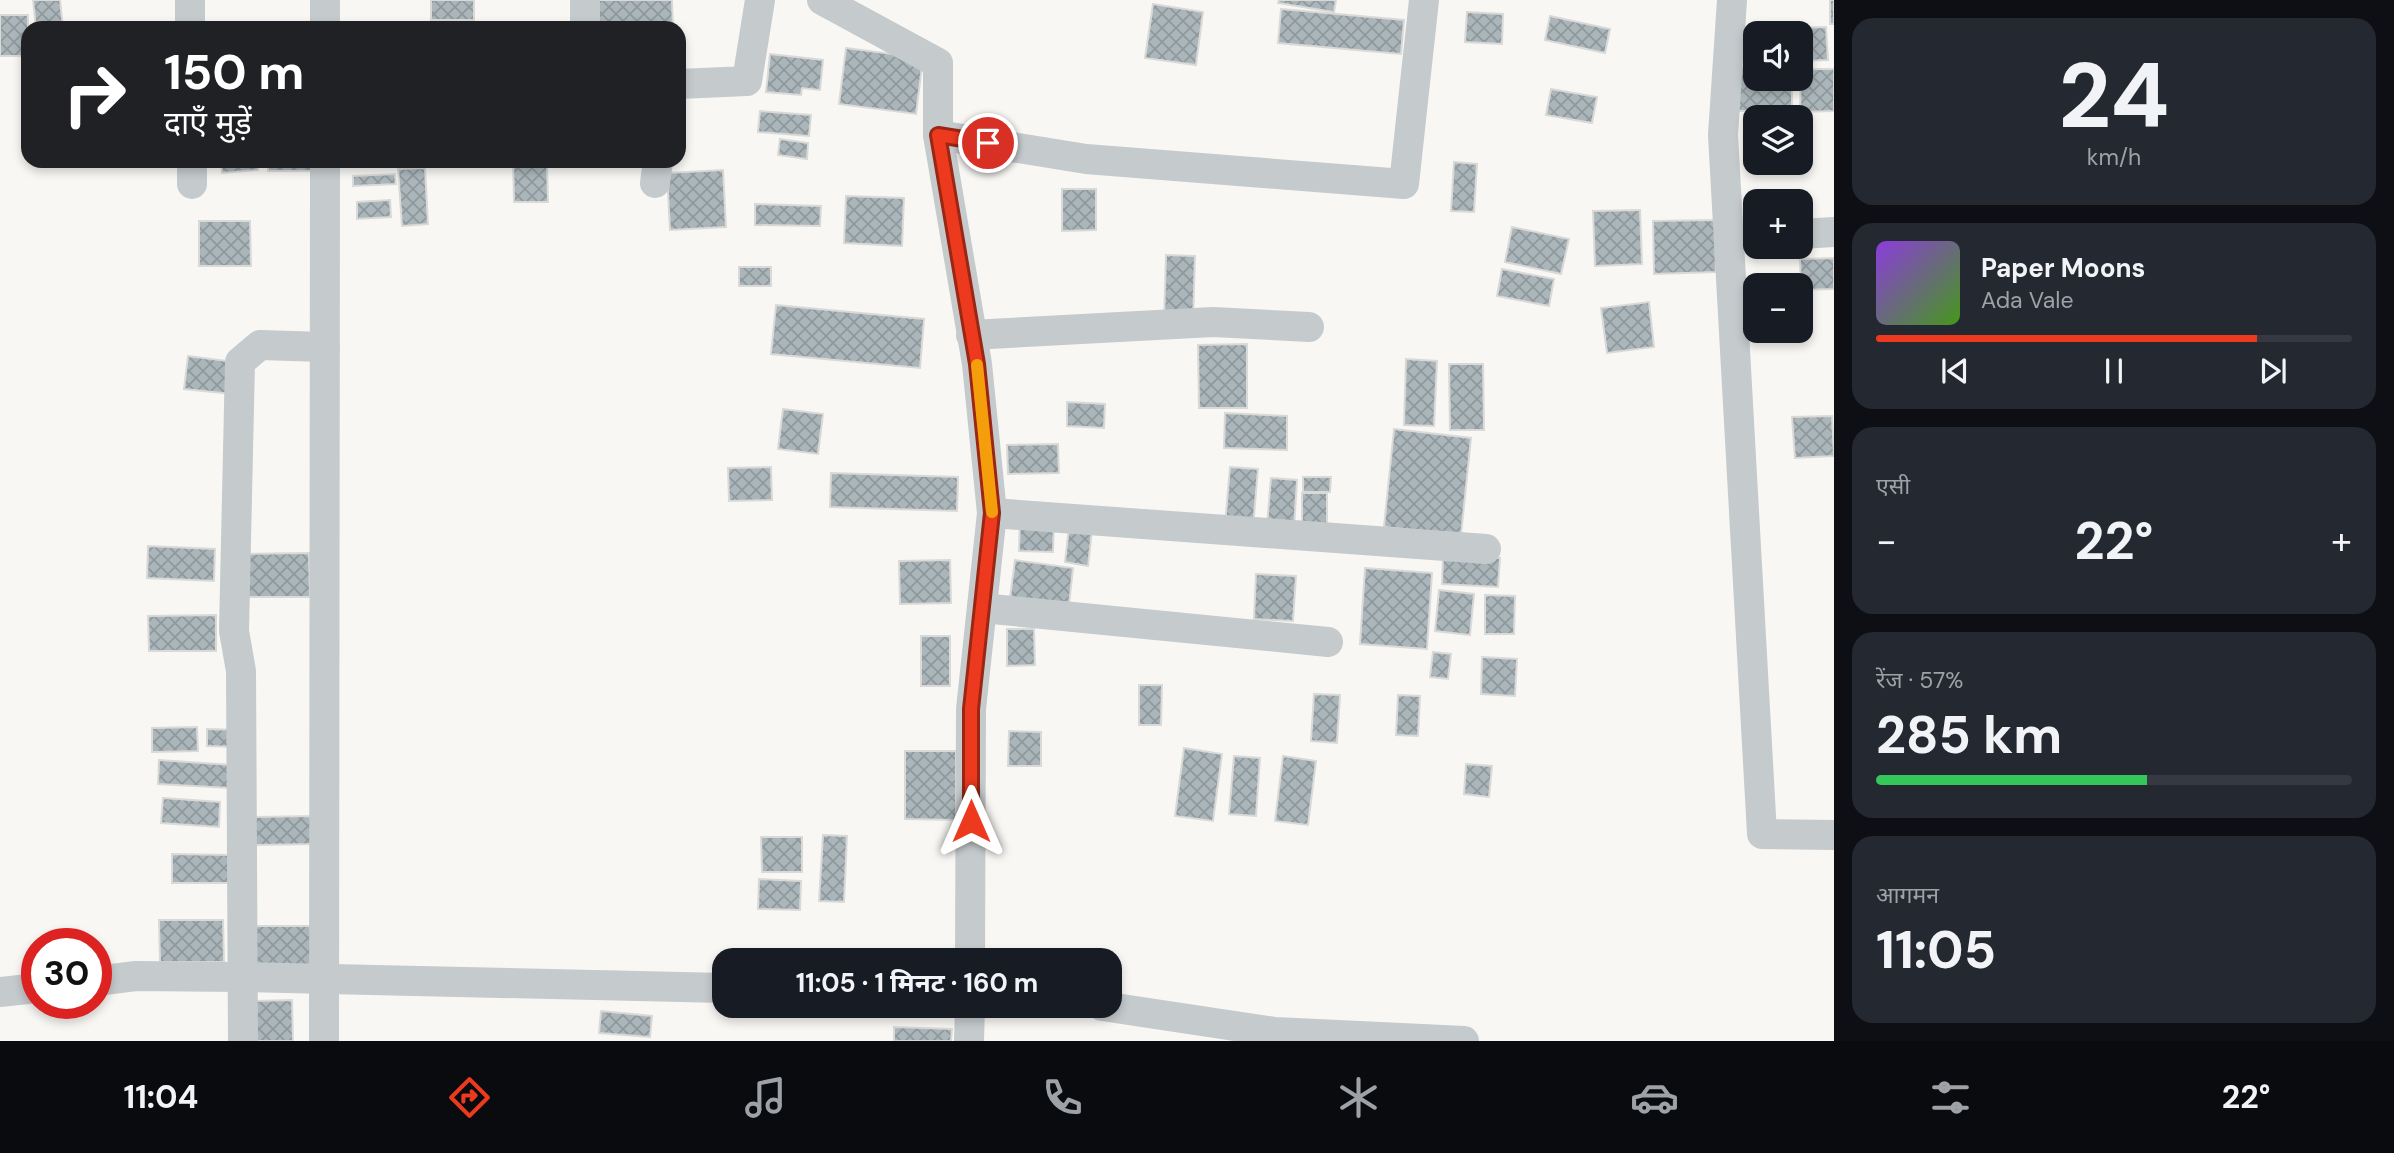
<!DOCTYPE html>
<html lang="hi">
<meta charset="utf-8">
<style>
:root{--surface:#171b24;--page:#242831;--text:#f1f3f6;--muted:#9ea1a6;--line:#363941;--accent:#ed3a1e}
body{margin:0;font-family:"DM Sans","Noto Sans Devanagari",sans-serif;background:var(--page);color:var(--text);height:100vh;display:flex;flex-direction:column;font-size:26px;white-space:nowrap}
*{box-sizing:border-box;margin:0}
p{font-size:23px;color:var(--muted)}
.icon{flex:none;width:38px;height:38px;fill:none;stroke:currentColor;stroke-width:2;stroke-linecap:round;stroke-linejoin:round}
.map{position:relative;flex:1;overflow:hidden}
.side{display:flex;flex-direction:column;gap:18px;padding:18px;background:#0d0f14;width:560px}
.side>*{flex:none}
.hud{position:absolute;left:21px;top:21px;width:665px;height:147px;border-radius:21px;box-shadow:0 4px 10px #0003;background:#202124;color:#fff;overflow:hidden}
.controls{position:absolute;left:1743px;top:21px;display:grid;gap:14px}
.controls a{display:grid;place-items:center;width:70px;height:70px;border-radius:14px;background:var(--surface);box-shadow:0 4px 10px #0003;font-size:35px}
.speed{position:absolute;left:21px;top:928px;display:flex;gap:14px;font-size:35px;font-weight:700;text-align:center}
.speed>*{display:grid;place-content:center;width:91px;height:91px;border-radius:50%;background:var(--surface);box-shadow:0 4px 10px #0003;line-height:1}
.speed .limit{border:10px solid #d22;background:#fff;color:#111}
.pin{position:absolute;display:grid;place-items:center;width:60px;height:60px;color:#fff;margin:-30px;border:4px solid #fff;border-radius:50%;box-shadow:0 2px 7px #0007}
.me{position:absolute;width:77px;margin:-38px;rotate:0deg;stroke-linejoin:round;filter:drop-shadow(0 0 5px #0008)}
.turn{display:flex;align-items:center;gap:24px;height:147px;padding:0 28px;font-size:32px}
.turn .icon{width:91px;height:91px;stroke-width:2.5}
.turn b{display:block;font-size:49px;line-height:60px}
.big{font-size:52px;font-weight:700;line-height:1.1}
.side .card{flex:1;display:flex;flex-direction:column;justify-content:center;gap:10px;min-width:0;padding:0 24px;border-radius:21px;background:var(--page)}
.side .dial{align-items:center;gap:0}
.dial b{font-size:91px;line-height:1}
.song{display:flex;align-items:center;gap:21px}
.cover{width:84px;height:84px;border-radius:10px;background:linear-gradient(135deg,hsl(270 70% 55%),hsl(100 70% 35%))}
.played{height:7px;border-radius:4px;background:linear-gradient(90deg,var(--accent) 80%,var(--line) 80%)}
.keys{display:flex;justify-content:space-around;direction:ltr}
.heat{display:flex;justify-content:space-between;align-items:center;font-size:38px;direction:ltr}
.charge{height:10px;border-radius:5px;background:linear-gradient(90deg,#34c759 57%,var(--line) 0)}
.trip{position:absolute;left:712px;top:948px;width:410px;height:70px;border-radius:21px;background:var(--surface);box-shadow:0 4px 10px #0003;font-weight:700;line-height:70px;text-align:center}
.tabs{display:flex;height:112px;justify-content:space-around;align-items:center;background:#090b0e;color:var(--muted)}
.tabs .icon{width:49px;height:49px}
.tabs .selected{color:var(--accent)}
.tabs b{font-size:32px;color:var(--text)}
main{display:flex;flex:1;min-height:0}
.map>svg:first-child{display:block}
.building{fill:url(#building-cross-hatch);stroke:#d9d9d7;stroke-width:2}
.lines{fill:none;stroke-linecap:round;stroke-linejoin:round}
.minor{stroke:#c5cacc;stroke-width:30}
.route-casing{stroke:#9a2614;stroke-width:18}
.route{stroke:#ed3a1e;stroke-width:12}
.slow{stroke:#f59e0b;stroke-width:12}
</style>
<main>
<div class="map">
<svg width="1834" height="1041" viewBox="0 0 1834 1041">
<defs>
<pattern id="building-cross-hatch" width="8" height="8" patternUnits="userSpaceOnUse" patternTransform="scale(1.75)"><rect width="8" height="8" fill="#abb6ba"/><path d="M0 0l8 8M0 8l8-8" fill="none" stroke="#8f999d"/></pattern>
</defs>
<rect width="100%" height="100%" fill="#f8f7f4"/>
<!-- building -->
<g class="building">
<path d="M33,0H60L63,28H36Z"/>
<rect x="431" y="0" width="43" height="20"/>
<path d="M596,0H672L673,28H598Z"/>
<path d="M1279,0H1336L1334,12L1278,3Z"/>
<rect x="1830" y="0" width="4" height="24"/>
<path d="M1153,4L1203,12L1196,65L1145,58Z"/>
<path d="M1281,9L1404,20L1401,54L1278,43Z"/>
<path d="M1467,12L1503,14L1502,44L1465,42Z"/>
<rect x="0" y="15" width="28" height="41"/>
<path d="M1550,16L1610,29L1605,53L1545,40Z"/>
<path d="M1826,27L1828,60L1801,61V33H1776V28Z"/>
<path d="M846,48L923,58L916,114L839,104Z"/>
<path d="M770,54L823,60L820,90L802,88L801,95L766,92Z"/>
<path d="M1733,67H1755V79H1792V111H1733Z"/>
<path d="M1801,69H1834V111L1800,112Z"/>
<path d="M1551,89L1597,97L1592,123L1546,115Z"/>
<path d="M760,111L811,115L809,136L758,132Z"/>
<path d="M780,139L808,143L807,159L778,155Z"/>
<path d="M221,161H257L258,170L222,173Z"/>
<rect x="268" y="161" width="51" height="10"/>
<path d="M513,161H547L548,202H514Z"/>
<path d="M1454,162L1477,164L1474,212L1451,211Z"/>
<path d="M425,168L428,224L402,226L398,169Z"/>
<path d="M723,170L726,227L670,230L667,173Z"/>
<path d="M395,174L396,184L353,186V176Z"/>
<path d="M1062,189H1096V230L1062,231Z"/>
<path d="M846,196L904,198L902,246L844,243Z"/>
<path d="M390,200L391,217L357,219V202Z"/>
<path d="M755,204L821,206L820,226L755,225Z"/>
<path d="M1640,210L1642,264L1595,266L1593,211Z"/>
<path d="M1715,220L1716,272L1654,274L1653,221Z"/>
<path d="M199,221H250L251,266H199Z"/>
<path d="M1512,227L1569,239L1561,274L1505,262Z"/>
<path d="M1166,255L1195,256L1193,322L1164,321Z"/>
<path d="M1834,258V289L1801,290L1800,259Z"/>
<rect x="739" y="267" width="32" height="19"/>
<path d="M1502,269L1554,279L1549,306L1497,296Z"/>
<path d="M1649,302L1654,347L1607,353L1601,308Z"/>
<path d="M776,305L924,319L920,368L771,354Z"/>
<path d="M1247,344V408H1199L1198,345Z"/>
<path d="M188,356L235,362L232,394L184,389Z"/>
<path d="M1406,359L1437,361L1434,426L1404,425Z"/>
<path d="M1449,364H1483L1484,430H1450Z"/>
<path d="M1067,402L1105,404L1104,428L1067,426Z"/>
<path d="M783,409L823,414L818,454L778,449Z"/>
<path d="M1225,413L1287,416V450L1224,448Z"/>
<path d="M1832,416L1834,456L1795,458L1792,417Z"/>
<path d="M1394,429L1471,438L1461,535L1384,527Z"/>
<path d="M1058,444L1059,473L1008,474L1007,445Z"/>
<path d="M771,467L772,500L729,501L728,468Z"/>
<path d="M1230,467L1258,469L1253,527L1225,525Z"/>
<path d="M831,473L958,477L957,511L830,507Z"/>
<path d="M1303,477H1331L1330,492H1303Z"/>
<path d="M1271,478L1297,480L1294,528L1267,525Z"/>
<path d="M1302,493H1327V529L1302,528Z"/>
<path d="M1020,520L1054,521L1053,552L1019,551Z"/>
<path d="M1069,527L1092,530L1088,566L1065,562Z"/>
<path d="M148,546L215,549L214,581L147,578Z"/>
<path d="M309,553L310,597H246L245,554Z"/>
<path d="M1443,555L1500,558L1498,587L1442,584Z"/>
<path d="M950,560L951,603L900,604L899,561Z"/>
<path d="M1015,560L1073,568L1069,605L1010,598Z"/>
<path d="M1365,568L1432,573L1427,649L1360,644Z"/>
<path d="M1256,574L1296,576L1293,621L1254,619Z"/>
<path d="M1439,590L1474,594L1470,635L1435,631Z"/>
<path d="M1485,595L1515,596L1514,634H1485Z"/>
<path d="M216,615V651H149L148,616Z"/>
<path d="M1007,629H1034L1035,665L1007,666Z"/>
<rect x="921" y="636" width="29" height="50"/>
<path d="M1433,652L1451,654L1448,679L1430,677Z"/>
<path d="M1482,657L1517,659L1515,696L1481,694Z"/>
<path d="M1139,685H1162L1161,725H1139Z"/>
<path d="M1314,694L1340,695L1337,743L1311,741Z"/>
<path d="M1398,695L1420,696L1418,736L1396,735Z"/>
<path d="M197,727L198,751L152,752V728Z"/>
<path d="M207,729L238,730V747L207,746Z"/>
<path d="M1009,731L1041,732V766H1008Z"/>
<path d="M1184,748L1222,754L1213,821L1175,816Z"/>
<path d="M905,751H956V820L905,819Z"/>
<path d="M1234,756L1260,758L1256,816L1229,814Z"/>
<path d="M1283,756L1316,761L1308,825L1275,821Z"/>
<path d="M159,760L232,765L230,788L158,784Z"/>
<path d="M1466,764L1492,766L1489,797L1464,794Z"/>
<path d="M163,798L220,802L219,827L161,823Z"/>
<path d="M317,816V844L246,845V817Z"/>
<path d="M823,835L847,836L844,902L819,901Z"/>
<path d="M761,837H802V872H762Z"/>
<path d="M172,854L231,855V883H172Z"/>
<path d="M759,879L801,881L800,910L758,909Z"/>
<path d="M159,920H223L224,962H160Z"/>
<path d="M251,926H317V971H252Z"/>
<path d="M292,1000L293,1041H256L254,1001Z"/>
<path d="M601,1011L652,1016L650,1037L599,1033Z"/>
<path d="M894,1027L952,1029L951,1041H894Z"/>
</g>
<g class="lines">
<!-- minor -->
<g class="minor">
<path d="M190,0V28"/>
<path d="M585,0V28"/>
<path d="M822,0L938,63V135L977,364L992,513L971,709L970,961"/>
<path d="M1732,0L1723,135L1762,834L1834,835"/>
<path d="M325,28V0"/>
<path d="M679,84L747,81L760,0"/>
<path d="M938,135L1086,159L1404,184L1424,0"/>
<path d="M192,161V184"/>
<path d="M655,183L658,161"/>
<path d="M1801,234L1834,232"/>
<path d="M971,335L1213,322L1309,327"/>
<path d="M992,513L1486,549"/>
<path d="M982,608L1328,642"/>
<path d="M96,981L136,976L241,977L724,988"/>
<path d="M0,992L37,988"/>
<path d="M1102,1006L1275,1032L1464,1041"/>
<path d="M243,1041L241,671L234,631L240,362L260,345L325,347"/>
<path d="M324,1041L325,161"/>
<path d="M969,1041L970,1006"/>
</g>
</g>
<g class="lines">
<!-- route casing -->
<g class="route-casing">
<path id="route" d="M971,821V709L992,513L977,364L938,135L988,143"/>
</g>
<!-- route -->
<use href="#route" class="route"/>
<!-- slow -->
<path class="slow" d="M977,365L992,512"/>
</g>
</svg>
<div class="controls">
<a><svg class="icon" aria-label="sound" viewBox="0 0 24 24"><path d="M4 9h4l5-4v14l-5-4H4zM17 9q2 3 0 6"/></svg></a>
<a><svg class="icon" aria-label="layers" viewBox="0 0 24 24"><path d="M12 4l9 5-9 5-9-5zM3 14l9 5 9-5"/></svg></a>
<a>+</a>
<a>−</a>
</div>
<div class="speed"><div class="limit">30</div></div>
<div class="pin" style="left:988px;top:143px;background:#d93025"><svg class="icon" aria-label="arrive" viewBox="0 0 24 24"><path d="M6 21V4h12l-3 4 3 4H6"/></svg></div>
<svg class="me" style="left:971px;top:821px" viewBox="-20 -20 40 40"><path d="M0-17L14 15 0 8-14 15z" fill="#ed3a1e" stroke="#fff" stroke-width="4"/></svg>
<div class="trip">11:05 · 1 मिनट · 160 m</div>
<div class="hud">
<div class="turn"><svg class="icon" aria-label="right" viewBox="0 0 24 24"><path d="M7 20v-9h11M14 6l5 5-5 5"/></svg><div><b>150 m</b>दाएँ मुड़ें</div></div>
</div>
</div>
<section class="side">
<div class="card dial"><b>24</b><p>km/h</p></div>
<div class="card">
<div class="song"><i class="cover"></i><div><b>Paper Moons</b><p>Ada Vale</p></div></div>
<div class="played"></div>
<div class="keys"><svg class="icon" aria-label="previous" viewBox="0 0 24 24"><path d="M18 5L8 12l10 7zM5 5v14"/></svg><svg class="icon" aria-label="pause" viewBox="0 0 24 24"><path d="M8 5v14M16 5v14"/></svg><svg class="icon" aria-label="next" viewBox="0 0 24 24"><path d="M6 5l10 7-10 7zM19 5v14"/></svg></div>
</div>
<div class="card"><p>एसी</p>
<div class="heat"><a>−</a><b class="big">22°</b><a>+</a></div>
</div>
<div class="card"><p>रेंज · 57%</p><b class="big">285 km</b><div class="charge"></div></div>
<div class="card"><p>आगमन</p><b class="big">11:05</b></div>
</section>
</main>
<nav class="tabs">
<b>11:04</b>
<svg class="icon selected" aria-label="directions" viewBox="0 0 24 24"><path d="M12 3l9 9-9 9-9-9zM9 14v-3h6M13 9l2 2-2 2"/></svg>
<svg class="icon" aria-label="music" viewBox="0 0 24 24"><path d="M9 18V5l10-2v13"/><circle cx="6" cy="18" r="3"/><circle cx="16" cy="16" r="3"/></svg>
<svg class="icon" aria-label="phone" viewBox="0 0 24 24"><path d="M5 4h4l2 5-3 2q2 4 5 5l2-3 5 2v4C11 20 4 13 5 4z"/></svg>
<svg class="icon" aria-label="climate" viewBox="0 0 24 24"><path d="M12 3v18M4 7l16 10M4 17L20 7"/></svg>
<svg class="icon" aria-label="car" viewBox="0 0 24 24"><path d="M5 17H2v-5l4-1 3-4h7l3 4 3 1v5h-3M9 17h6M6 11h13"/><circle cx="7" cy="17" r="2"/><circle cx="17" cy="17" r="2"/></svg>
<svg class="icon" aria-label="filters" viewBox="0 0 24 24"><path d="M4 7h16M4 17h16"/><circle cx="9" cy="7" r="2"/><circle cx="15" cy="17" r="2"/></svg>
<b>22°</b>
</nav>
